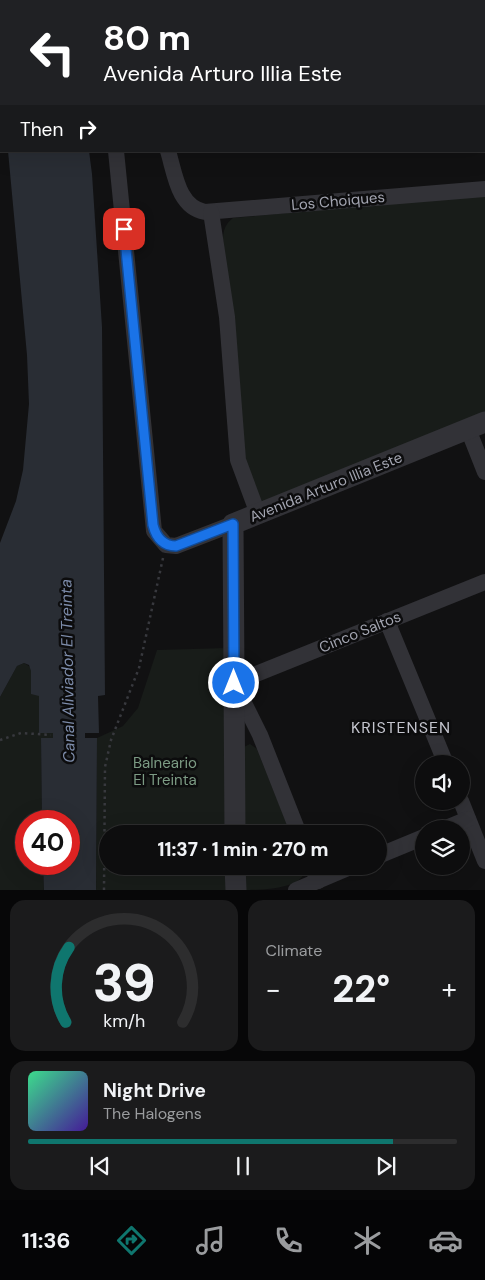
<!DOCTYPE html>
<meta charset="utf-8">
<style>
:root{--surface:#0d0d0e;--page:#1b1b1c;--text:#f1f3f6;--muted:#9a9c9e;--line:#2d2d2e;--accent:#0f766e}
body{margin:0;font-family:"DM Sans",sans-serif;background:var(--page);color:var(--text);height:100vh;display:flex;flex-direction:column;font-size:19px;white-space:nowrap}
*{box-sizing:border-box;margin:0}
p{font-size:16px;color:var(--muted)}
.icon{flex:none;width:28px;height:28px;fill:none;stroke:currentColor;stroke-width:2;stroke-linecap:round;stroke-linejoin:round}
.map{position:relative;height:890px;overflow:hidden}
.details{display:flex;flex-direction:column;gap:10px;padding:10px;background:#070708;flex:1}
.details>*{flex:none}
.hud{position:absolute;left:0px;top:0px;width:485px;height:152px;box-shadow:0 5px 20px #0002,0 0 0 1px var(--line);background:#202124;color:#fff;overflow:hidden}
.fabs{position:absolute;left:415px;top:755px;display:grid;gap:10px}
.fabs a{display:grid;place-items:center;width:55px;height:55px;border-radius:50%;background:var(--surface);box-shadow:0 5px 20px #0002,0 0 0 1px var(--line);font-size:25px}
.speed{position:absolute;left:15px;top:810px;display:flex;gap:10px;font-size:25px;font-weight:700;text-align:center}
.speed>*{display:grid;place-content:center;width:65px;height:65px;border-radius:50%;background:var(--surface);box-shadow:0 5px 20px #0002,0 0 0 1px var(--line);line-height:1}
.speed .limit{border:8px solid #d22;background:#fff;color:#111}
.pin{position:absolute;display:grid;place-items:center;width:42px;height:42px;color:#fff;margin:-21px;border-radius:10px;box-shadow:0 2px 8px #0006}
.me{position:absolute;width:55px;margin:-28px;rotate:0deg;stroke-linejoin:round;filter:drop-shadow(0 0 4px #0008)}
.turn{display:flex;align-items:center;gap:18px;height:105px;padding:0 20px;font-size:22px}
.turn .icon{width:65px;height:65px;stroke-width:2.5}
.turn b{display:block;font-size:35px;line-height:42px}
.then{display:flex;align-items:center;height:48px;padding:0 20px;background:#0003;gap:10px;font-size:19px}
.big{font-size:38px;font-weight:800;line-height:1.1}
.details .widget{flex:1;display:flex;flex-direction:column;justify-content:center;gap:8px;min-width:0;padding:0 18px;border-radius:15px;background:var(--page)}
.details .dial{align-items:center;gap:0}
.dial svg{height:130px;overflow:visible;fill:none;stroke:var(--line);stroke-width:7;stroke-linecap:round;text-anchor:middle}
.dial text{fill:var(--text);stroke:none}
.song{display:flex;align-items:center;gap:15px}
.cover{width:60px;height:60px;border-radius:8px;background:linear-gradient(135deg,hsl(150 70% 55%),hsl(260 70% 35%))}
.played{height:5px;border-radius:2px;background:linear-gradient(90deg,var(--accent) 85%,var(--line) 85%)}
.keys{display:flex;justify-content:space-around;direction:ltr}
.heat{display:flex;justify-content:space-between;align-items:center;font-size:28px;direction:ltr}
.details .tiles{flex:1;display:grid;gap:10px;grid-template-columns:1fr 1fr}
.widget:last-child{grid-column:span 2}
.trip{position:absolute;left:99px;top:825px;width:288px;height:50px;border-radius:25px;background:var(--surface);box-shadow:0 5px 20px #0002,0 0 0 1px var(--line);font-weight:800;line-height:50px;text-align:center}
.dock{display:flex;height:80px;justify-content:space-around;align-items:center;background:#050506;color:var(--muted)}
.dock .icon{width:35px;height:35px}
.dock .on{color:var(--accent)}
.dock b{font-size:22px;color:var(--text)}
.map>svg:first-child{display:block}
.green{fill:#181c19}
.water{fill:#292d34}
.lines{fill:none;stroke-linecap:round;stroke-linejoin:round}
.path{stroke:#38393e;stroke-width:2.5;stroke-dasharray:2.5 4;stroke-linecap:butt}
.minor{stroke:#323237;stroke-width:16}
.tertiary{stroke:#323237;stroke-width:21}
.route-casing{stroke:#114b97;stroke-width:12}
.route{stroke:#1a73e8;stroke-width:9}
.labels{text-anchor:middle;stroke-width:5;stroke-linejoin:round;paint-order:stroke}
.street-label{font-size:15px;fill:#a3a5b1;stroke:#0c0c0d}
.park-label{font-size:15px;fill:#7c9b84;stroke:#0c0c0d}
.water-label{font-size:16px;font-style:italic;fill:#7d8caa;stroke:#0c0c0d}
.neighbourhood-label{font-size:16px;letter-spacing:1px;fill:#c4c5ce;stroke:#0c0c0d}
</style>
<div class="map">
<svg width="485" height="890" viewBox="0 0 485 890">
<rect width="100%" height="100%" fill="#111112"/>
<!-- green -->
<g class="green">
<path d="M485,195V415L259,507L244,470L223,239C223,230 226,223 233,218Z"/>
<path d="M228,648L229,834H108V866H229V890H96L97,738L123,726L138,708L157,650Z"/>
<path d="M24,663L30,667L39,696V733H53V738H41L42,821H26V864H43L44,890H0V697L17,666Z"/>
<path d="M250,744L257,749L291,834H244V747Z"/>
<path d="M244,866H305C308,890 260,890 244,890Z"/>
</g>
<!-- water -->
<g class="water">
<path d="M0,0L55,1H1V111Z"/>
<path d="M8,151H89L92,174L102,327L105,695L98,696L99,733H85V738H97L96,890H44L43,864H69V821H42L41,738H53V733H39V696L31,694V671L29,665L24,663L17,666L0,697V543L16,501L23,470L29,404L27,355Z"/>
</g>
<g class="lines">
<!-- path -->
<g class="path">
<path d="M0,740L21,733L51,735"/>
<path d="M104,890L105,767L111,740L139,668L163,558"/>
</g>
<!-- minor -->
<g class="minor">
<path d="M91,0V1"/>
<path d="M470,0V1"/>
<path d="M406,1L409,0"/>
<path d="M484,35L485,38"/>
<path d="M116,151L154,531L166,545L176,546L233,524"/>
<path d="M168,151C175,174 178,207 205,212L485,189"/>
<path d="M211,212L227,317L238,460L258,514"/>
<path d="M468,429L485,472"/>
<path d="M387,621L446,764"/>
<path d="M461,801L485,861"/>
<path d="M444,829L468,819"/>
<path d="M299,834L260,735L234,683L485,582"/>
<path d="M378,856L424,837"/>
<path d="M312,866L318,881"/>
<path d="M296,890L353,866"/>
</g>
<!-- tertiary -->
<g class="tertiary">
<path d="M235,834L233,524L485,422"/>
<path d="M235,866L236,890"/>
</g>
</g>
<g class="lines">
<!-- route casing -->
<g class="route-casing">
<path id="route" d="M124,229L153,525C156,537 163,546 176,546L233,524L234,683"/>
</g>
<!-- route -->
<use href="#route" class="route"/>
</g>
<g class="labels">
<!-- street labels -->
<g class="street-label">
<text transform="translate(338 201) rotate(-5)" y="5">Los Choiques</text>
<text transform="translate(326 487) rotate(-22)" y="5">Avenida Arturo Illia Este</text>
<text transform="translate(360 632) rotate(-22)" y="5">Cinco Saltos</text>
</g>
<!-- park labels -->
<g class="park-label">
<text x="165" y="768">Balneario<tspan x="165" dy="17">El Treinta</tspan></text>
</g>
<!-- water labels -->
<g class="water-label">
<text transform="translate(67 671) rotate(-91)" y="6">Canal Aliviador El Treinta</text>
</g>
<!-- neighbourhood labels -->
<g class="neighbourhood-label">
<text x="401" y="733">KRISTENSEN</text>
</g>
</g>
</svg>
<div class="fabs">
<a><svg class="icon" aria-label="sound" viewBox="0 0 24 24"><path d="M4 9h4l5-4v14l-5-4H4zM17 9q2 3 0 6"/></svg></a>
<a><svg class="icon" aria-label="layers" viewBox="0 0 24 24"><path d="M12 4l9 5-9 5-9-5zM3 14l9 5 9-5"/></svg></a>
</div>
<div class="speed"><div class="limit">40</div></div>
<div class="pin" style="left:124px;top:229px;background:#d93025"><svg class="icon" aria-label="arrive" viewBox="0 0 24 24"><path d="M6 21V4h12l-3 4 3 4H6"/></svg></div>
<svg class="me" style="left:234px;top:683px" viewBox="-20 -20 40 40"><circle r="17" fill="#1a73e8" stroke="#fff" stroke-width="3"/><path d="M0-11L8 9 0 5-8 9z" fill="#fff"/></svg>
<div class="trip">11:37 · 1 min · 270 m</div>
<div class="hud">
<div class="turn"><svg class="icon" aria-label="left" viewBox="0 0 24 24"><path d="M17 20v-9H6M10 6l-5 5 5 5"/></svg><div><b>80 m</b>Avenida Arturo Illia Este</div></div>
<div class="then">Then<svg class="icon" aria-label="right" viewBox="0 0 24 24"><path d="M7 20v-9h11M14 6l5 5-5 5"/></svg></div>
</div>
</div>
<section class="details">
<div class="tiles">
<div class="widget dial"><svg viewBox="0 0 100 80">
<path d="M14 69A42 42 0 1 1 86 69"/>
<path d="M14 69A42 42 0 0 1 16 23" stroke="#0f766e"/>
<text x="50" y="56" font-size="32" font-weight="700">39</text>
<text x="50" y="72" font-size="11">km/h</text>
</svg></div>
<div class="widget"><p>Climate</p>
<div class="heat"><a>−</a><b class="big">22°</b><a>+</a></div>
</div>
<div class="widget">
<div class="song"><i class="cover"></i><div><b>Night Drive</b><p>The Halogens</p></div></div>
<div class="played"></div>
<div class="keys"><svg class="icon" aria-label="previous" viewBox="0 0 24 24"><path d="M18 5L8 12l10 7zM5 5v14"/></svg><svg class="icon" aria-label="pause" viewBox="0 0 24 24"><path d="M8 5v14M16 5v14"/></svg><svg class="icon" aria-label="next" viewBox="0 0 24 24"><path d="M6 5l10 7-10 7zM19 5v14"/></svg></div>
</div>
</div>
</section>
<nav class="dock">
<b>11:36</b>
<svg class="icon on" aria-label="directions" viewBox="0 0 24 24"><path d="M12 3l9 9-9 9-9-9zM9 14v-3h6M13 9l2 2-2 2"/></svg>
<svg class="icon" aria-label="music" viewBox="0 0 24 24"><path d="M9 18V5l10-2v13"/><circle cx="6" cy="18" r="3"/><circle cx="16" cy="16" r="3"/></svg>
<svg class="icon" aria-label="phone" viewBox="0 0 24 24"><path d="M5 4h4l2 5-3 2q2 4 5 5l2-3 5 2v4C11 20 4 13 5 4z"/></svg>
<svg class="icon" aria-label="climate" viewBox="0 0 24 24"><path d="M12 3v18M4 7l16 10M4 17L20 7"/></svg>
<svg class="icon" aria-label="car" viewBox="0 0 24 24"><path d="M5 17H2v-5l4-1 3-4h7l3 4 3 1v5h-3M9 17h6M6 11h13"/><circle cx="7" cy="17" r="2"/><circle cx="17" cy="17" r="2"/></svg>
</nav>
